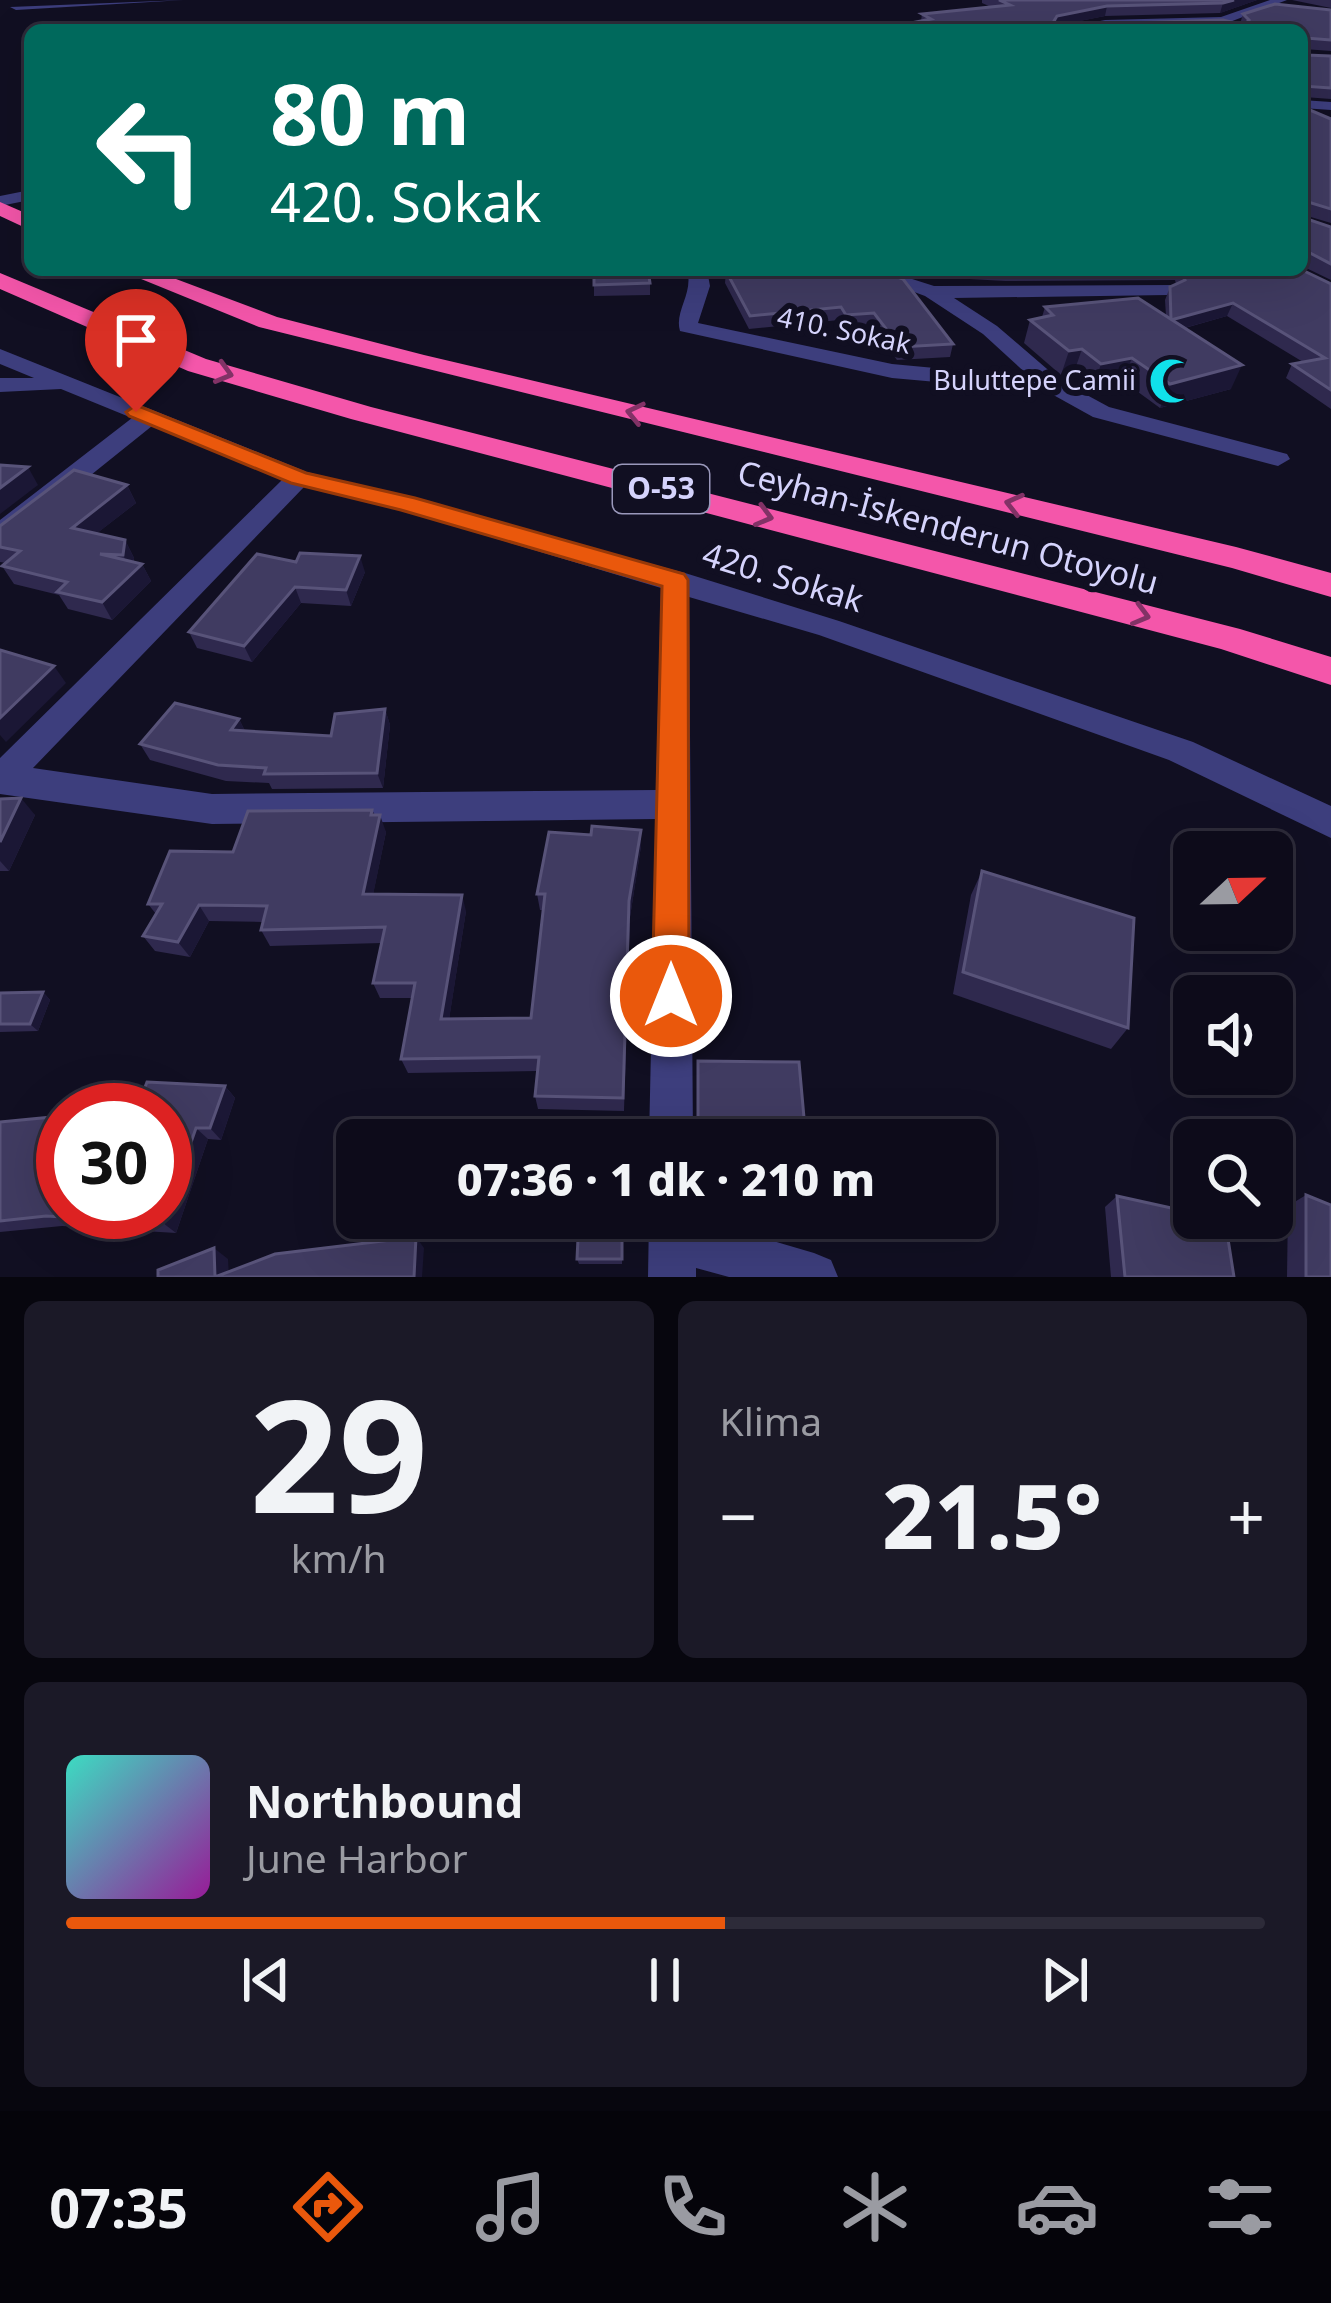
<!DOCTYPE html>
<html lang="tr">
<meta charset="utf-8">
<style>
:root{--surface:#0d0b1a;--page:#1b1927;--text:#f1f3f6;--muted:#9a9ba2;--line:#2d2b39;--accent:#ea580c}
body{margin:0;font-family:"Noto Sans",sans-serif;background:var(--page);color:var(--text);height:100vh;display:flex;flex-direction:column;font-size:45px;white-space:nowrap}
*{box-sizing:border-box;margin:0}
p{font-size:39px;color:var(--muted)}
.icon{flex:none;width:66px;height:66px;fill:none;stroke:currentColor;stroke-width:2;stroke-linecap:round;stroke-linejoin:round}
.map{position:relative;height:1277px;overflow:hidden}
.panel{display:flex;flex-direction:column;gap:24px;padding:24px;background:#07060e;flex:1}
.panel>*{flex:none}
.banner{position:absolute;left:24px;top:24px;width:1284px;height:252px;border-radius:18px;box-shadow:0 12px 48px #0002,0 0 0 3px var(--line);background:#00695c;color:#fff;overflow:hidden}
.needle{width:78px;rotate:68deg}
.buttons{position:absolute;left:1173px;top:831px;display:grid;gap:24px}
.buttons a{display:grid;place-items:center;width:120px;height:120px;border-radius:18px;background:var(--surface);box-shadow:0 12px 48px #0002,0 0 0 3px var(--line);font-size:60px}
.speed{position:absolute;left:36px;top:1083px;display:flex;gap:24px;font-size:60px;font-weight:700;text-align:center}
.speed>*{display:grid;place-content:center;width:156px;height:156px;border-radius:50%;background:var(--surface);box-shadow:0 12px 48px #0002,0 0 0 3px var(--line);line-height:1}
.speed .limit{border:18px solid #d22;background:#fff;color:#111}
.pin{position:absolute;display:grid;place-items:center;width:102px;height:102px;color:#fff;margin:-123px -51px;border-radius:50% 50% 50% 0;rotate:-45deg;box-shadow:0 0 12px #0007}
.pin .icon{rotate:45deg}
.me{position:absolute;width:132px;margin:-66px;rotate:0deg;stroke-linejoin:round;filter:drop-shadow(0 0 9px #0008)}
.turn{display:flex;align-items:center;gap:42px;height:252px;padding:0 48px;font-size:54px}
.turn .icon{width:156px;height:156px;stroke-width:2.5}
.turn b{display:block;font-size:84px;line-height:102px}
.big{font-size:90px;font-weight:800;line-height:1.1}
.panel .tile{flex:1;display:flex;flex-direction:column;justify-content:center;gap:18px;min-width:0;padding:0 42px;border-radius:18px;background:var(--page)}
.panel .dial{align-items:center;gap:0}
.dial b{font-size:156px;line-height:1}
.song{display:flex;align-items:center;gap:36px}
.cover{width:144px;height:144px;border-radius:18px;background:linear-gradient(135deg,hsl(170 70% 55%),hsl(300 70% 35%))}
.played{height:12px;border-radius:6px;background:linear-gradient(90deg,var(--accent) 55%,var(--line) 55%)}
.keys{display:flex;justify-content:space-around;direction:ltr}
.heat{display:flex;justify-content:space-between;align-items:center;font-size:66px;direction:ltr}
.panel .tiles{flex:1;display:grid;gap:24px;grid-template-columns:1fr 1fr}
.tile:last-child{grid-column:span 2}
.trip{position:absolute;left:336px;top:1119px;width:660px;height:120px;border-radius:18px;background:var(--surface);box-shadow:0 12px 48px #0002,0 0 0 3px var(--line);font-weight:800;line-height:120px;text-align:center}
.tab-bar{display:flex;height:192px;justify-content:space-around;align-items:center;background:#05040a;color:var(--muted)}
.tab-bar .icon{width:84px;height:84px}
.tab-bar .active{color:var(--accent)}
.tab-bar b{font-size:54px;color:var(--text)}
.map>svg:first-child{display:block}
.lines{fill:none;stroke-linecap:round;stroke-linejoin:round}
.minor{fill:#3d3e7d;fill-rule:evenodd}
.tertiary{fill:#3d3e7d;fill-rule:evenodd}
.motorway{fill:#f456aa;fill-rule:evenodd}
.wall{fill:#2f294e}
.shaded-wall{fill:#1b1735}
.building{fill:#403b61;stroke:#585379;stroke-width:3}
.oneway{stroke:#823266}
.route{fill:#ea580c;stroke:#983908;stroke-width:3}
.labels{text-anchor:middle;stroke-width:12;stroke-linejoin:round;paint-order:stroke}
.far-street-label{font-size:27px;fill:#d5d3fc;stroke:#110f22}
.far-poi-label{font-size:27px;fill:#d5d3fc;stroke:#110f22;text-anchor:end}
.shield{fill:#110f22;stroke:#9a98bb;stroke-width:3}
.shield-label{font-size:30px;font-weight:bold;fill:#d5d3fc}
.street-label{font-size:33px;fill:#d5d3fc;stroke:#110f22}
</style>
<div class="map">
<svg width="1331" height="1277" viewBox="0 0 1331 1277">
<rect width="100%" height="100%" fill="#110f22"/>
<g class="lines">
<!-- minor -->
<g class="minor">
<path d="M184,0L16,10L10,7Z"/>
<path d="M1270,0H1287L1222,25L1056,30L1105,20L1221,17Z"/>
<path d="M30,190V200L0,206V196Z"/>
<path d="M687,270H707L710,286L698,323L892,364L1030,377L983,334L925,296L855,270H884L934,286L1175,285V293L1168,295L954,298L997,326L1061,381L1109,407L1287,454L1290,459L1278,466L1093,417L1048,392L892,378L680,331C674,311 694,293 687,270Z"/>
<path d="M0,349L307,472L685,573L839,621L1193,742L1331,806V838L1169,760L819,635L689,597L693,1140H649L656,819L212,824L0,794V758L282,480L152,426L10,540L0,543V520L132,418L61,389L0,392V378H34L0,364ZM304,487L400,510L661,588L656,790L212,794L33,768Z"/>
<path d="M649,1218H695L814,1253L831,1260L838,1277H729L696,1268V1277H648Z"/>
</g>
<!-- tertiary -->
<path class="tertiary" d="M1302,100L1331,102V110L1302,108Z"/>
<!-- motorway -->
<g class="motorway">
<path d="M0,202L30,215V230L0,216Z"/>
<path d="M119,270H152L277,317L424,355L1236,547L1331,573V597L1232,568L259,327Z"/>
<path d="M0,273L206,359L371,407L1240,629L1331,657V685L1221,649L351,419L188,371L0,289Z"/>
</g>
</g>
<!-- wall -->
<g class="wall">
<path d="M982,0H1257L1220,13L1105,16L1059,25L1240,24L1243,14L1331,10V51L921,21L922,14L991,7L982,3Z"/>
<path d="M1292,0H1331V8Z"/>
<path d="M1302,51L1306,55L1331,56V99L1304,97L1305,108L1331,119V223L1304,215V218L1331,227V280L1302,266Z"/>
<path d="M594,270L650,283V295L594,296Z"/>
<path d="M899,270H1302L1331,284V409L1286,378L1292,364L1303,362L1227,316L1185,328L1231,389L1160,408L1123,381L1093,388L1074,372L1061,375L1024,343L1030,320L1042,317L1045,307L1166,316L1165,300L1170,287L1176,284L1175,280L1005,281L916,276Z"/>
<path d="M726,271L903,279L953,344L950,357L897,360L871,326L844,328L839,320L749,329L725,283Z"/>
<path d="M127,485L136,503L97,533L125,540L134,558V562L142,564L151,581L112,620L68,609L59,595L14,584L2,566L6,563L0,562V526Z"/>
<path d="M296,562L365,572L351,606L301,603L252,662L197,648L189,632Z"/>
<path d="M385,709L390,725L383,788L272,789L269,783L226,781L150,760L140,744L239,719L245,731L331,736Z"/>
<path d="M0,799L35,815L9,871H0Z"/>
<path d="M372,810L386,832L373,894L466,911L449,1019L531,1018L543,910H540L537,894L591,835L641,830V846L630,917L624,1111L538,1109L535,1096L537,1071L408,1073L401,1059L412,998H380L373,983L382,943L270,946L261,930L263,922L209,921L190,957L155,951L143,936L156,914L148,904L233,852Z"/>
<path d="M982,871L1128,1028L1111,1049L953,994L971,895Z"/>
<path d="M43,992L50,1000L38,1031L0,1032V993Z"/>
<path d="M225,1086L235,1098L221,1140L208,1139L176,1233L62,1226L0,1232V1122L165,1110Z"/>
<path d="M1306,1195L1331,1277H1287L1288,1206Z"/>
<path d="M1117,1196L1234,1277H1111L1105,1207Z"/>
<path d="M623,1218L622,1264H579L577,1259Z"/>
</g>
<!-- shaded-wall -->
<g class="shaded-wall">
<path d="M1234,0H1257L1220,13L1223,3Z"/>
<path d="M1107,6L1105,16L1055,26L1054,21L1057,16Z"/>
<path d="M1233,303L1227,316L1166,333L1171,320Z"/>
<path d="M1082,349L1074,372L1061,375L1069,351Z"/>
<path d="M1132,358L1123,381L1093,388L1101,364Z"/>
<path d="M1242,365L1231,389L1160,408L1170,384Z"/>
<path d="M28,467L38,485L0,514V488Z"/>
<path d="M127,485L136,503L82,545L72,528Z"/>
<path d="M125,540L134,558L132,572L123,555Z"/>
<path d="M360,556L365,572L351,606L346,590Z"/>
<path d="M142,564L151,581L112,620L102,602Z"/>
<path d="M295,587L301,603L252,662L244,646Z"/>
<path d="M54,666L66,683L6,742L0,735V718Z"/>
<path d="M385,709L390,725L383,788L377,773Z"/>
<path d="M239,719L247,735L231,730Z"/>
<path d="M21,798L35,815L9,871L0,861V842Z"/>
<path d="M372,810L378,825L380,815L386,832L370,910L363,894Z"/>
<path d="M641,830V846L630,917L624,1111L629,901Z"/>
<path d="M462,895L466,911L447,1033L441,1019Z"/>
<path d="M199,905L209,921L190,957L178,942Z"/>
<path d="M43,992L50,1000L38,1031L30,1024Z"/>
<path d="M225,1086L235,1098L221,1140L210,1128Z"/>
<path d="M196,1128L208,1139L176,1233L163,1223Z"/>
<path d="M416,1237L424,1248L422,1277H414Z"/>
<path d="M214,1248L228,1259L229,1277H216Z"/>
</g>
<!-- building -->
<g class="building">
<path d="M999,0H1234L1223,3L1107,6L1057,16L1054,21L1059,25L1223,20L1244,25L1249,20L1243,14L1275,4L1331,10V40L1306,38L1302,49V30H876L931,19L922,14L1010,5Z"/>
<path d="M1302,51L1306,55L1331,56V88L1303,86L1305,108L1331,119V209L1305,201L1304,218L1331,227V264L1310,253H1302Z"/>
<path d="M594,270H648L650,283L594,285Z"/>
<path d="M878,270L903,279L953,344L900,347L874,313L846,315L841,307L750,316L726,271Z"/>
<path d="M1181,270H1302L1331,284V390L1292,364L1325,358L1233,303L1171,320L1170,287L1185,280Z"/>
<path d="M1138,298L1242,365L1170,384L1132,358L1101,364L1082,349L1069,351L1030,320L1053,315L1045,307Z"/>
<path d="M0,465L28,467L0,488Z"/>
<path d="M74,470L127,485L72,528L125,540L123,555L100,554L142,564L102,602L57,592L67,582L2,566L20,551L0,547V526Z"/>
<path d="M300,553L360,556L346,590L295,587L244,646L189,632L257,554L296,562Z"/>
<path d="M0,650L54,666L0,718Z"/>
<path d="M175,703L239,719L231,730L331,736L335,714L385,709L377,773L264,774L266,768L218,765L140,744Z"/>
<path d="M21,798L0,842V799Z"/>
<path d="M372,810L371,815H380L363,894L462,895L441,1019L531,1018L545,894H537L549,832L591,835L592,826L641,830L629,901L623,1098L535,1096L539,1057L401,1059L415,983H373L385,927L261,930L267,906L199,905L178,942L143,936L162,904H148L170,851L233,852L248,811Z"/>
<path d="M982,871L1134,918L1128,1028L963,972Z"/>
<path d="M43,992L30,1024H0V993Z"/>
<path d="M698,1061L799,1062L806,1140H698Z"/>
<path d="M147,1082L225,1086L210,1128H196L163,1223L46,1216L0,1221V1122L63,1116V1212H165V1110H136Z"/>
<path d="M1306,1195L1331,1205V1277H1306Z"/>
<path d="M1117,1196L1194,1213V1218L1225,1220L1234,1277H1125Z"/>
<path d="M579,1218H622V1259H577Z"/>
<path d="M416,1237L414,1277H158V1270L214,1248L215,1277L275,1254Z"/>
</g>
<!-- one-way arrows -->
<defs><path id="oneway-chevron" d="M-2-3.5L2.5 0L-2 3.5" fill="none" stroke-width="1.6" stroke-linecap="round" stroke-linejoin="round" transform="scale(3)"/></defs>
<g class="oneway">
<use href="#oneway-chevron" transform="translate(224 373) rotate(16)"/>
<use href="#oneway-chevron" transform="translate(635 413) rotate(-167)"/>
<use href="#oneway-chevron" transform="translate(1014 504) rotate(-166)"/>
<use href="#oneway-chevron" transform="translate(764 516) rotate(15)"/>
<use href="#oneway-chevron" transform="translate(1141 615) rotate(15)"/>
</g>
<!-- route -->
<path class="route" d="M136,405L306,473L415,498L684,574L688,580L689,996L684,1009L671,1014L658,1009L652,996L662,586L401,510L291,483L129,416L126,412Z"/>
<!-- icons -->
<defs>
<g id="mosque-bare" transform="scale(3.6)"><path d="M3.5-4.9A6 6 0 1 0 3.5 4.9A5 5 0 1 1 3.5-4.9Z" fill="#10e1eb" stroke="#110f22" stroke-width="2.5" paint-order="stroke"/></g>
</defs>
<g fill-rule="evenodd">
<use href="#mosque-bare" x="1172" y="381"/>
</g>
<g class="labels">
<!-- far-street labels -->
<g class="far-street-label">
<text transform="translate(844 331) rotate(12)" y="9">410. Sokak</text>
</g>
<!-- far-poi labels -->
<g class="far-poi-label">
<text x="1136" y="390">Buluttepe Camii</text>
</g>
<!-- shield labels -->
<rect class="shield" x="613" y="465" width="96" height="48" rx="9"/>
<g class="shield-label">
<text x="661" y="499">O-53</text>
</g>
<!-- street labels -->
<g class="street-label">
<text transform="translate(948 527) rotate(15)" y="12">Ceyhan-İskenderun Otoyolu</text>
<text transform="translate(783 577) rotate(17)" y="12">420. Sokak</text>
</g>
</g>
</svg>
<div class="buttons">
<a><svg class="needle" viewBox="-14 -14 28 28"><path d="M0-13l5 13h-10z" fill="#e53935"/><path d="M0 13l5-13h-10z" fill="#9a9ba2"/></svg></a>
<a><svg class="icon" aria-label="sound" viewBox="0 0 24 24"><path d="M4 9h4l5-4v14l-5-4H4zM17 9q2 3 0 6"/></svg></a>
<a><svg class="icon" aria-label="search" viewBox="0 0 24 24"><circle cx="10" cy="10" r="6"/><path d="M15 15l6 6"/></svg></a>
</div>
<div class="speed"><div class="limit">30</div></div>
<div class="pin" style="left:136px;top:412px;background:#d93025"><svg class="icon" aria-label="arrive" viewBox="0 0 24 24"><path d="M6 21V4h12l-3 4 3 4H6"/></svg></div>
<svg class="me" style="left:671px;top:996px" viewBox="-20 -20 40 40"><circle r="17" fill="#ea580c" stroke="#fff" stroke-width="3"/><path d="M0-11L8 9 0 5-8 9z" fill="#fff"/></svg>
<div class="trip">07:36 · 1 dk · 210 m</div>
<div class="banner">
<div class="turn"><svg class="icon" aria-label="left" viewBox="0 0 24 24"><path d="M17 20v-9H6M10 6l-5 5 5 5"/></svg><div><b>80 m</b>420. Sokak</div></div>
</div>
</div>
<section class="panel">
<div class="tiles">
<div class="tile dial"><b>29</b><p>km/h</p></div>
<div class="tile"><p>Klima</p>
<div class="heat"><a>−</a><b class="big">21.5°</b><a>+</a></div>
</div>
<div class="tile">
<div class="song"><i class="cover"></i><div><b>Northbound</b><p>June Harbor</p></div></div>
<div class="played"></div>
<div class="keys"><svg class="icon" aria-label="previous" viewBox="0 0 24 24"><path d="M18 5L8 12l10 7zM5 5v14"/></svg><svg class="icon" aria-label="pause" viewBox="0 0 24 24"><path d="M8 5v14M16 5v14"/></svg><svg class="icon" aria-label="next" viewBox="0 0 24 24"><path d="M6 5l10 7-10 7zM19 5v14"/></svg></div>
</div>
</div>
</section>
<nav class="tab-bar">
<b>07:35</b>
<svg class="icon active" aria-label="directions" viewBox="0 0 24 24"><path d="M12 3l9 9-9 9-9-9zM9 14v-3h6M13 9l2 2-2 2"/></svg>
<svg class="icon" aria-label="music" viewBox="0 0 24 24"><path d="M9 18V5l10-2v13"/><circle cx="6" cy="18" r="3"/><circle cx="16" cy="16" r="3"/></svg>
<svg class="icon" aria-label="phone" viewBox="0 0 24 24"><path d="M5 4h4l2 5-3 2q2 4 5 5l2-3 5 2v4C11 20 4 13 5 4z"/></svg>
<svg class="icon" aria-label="climate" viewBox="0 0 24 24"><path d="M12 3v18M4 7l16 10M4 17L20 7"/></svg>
<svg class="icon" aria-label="car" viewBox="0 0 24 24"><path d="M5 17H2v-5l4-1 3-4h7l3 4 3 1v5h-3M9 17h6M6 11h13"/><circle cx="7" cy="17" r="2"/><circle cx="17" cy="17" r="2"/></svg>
<svg class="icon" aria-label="filters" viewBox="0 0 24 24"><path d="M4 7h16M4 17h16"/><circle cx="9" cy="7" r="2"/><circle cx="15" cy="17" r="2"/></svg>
</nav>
